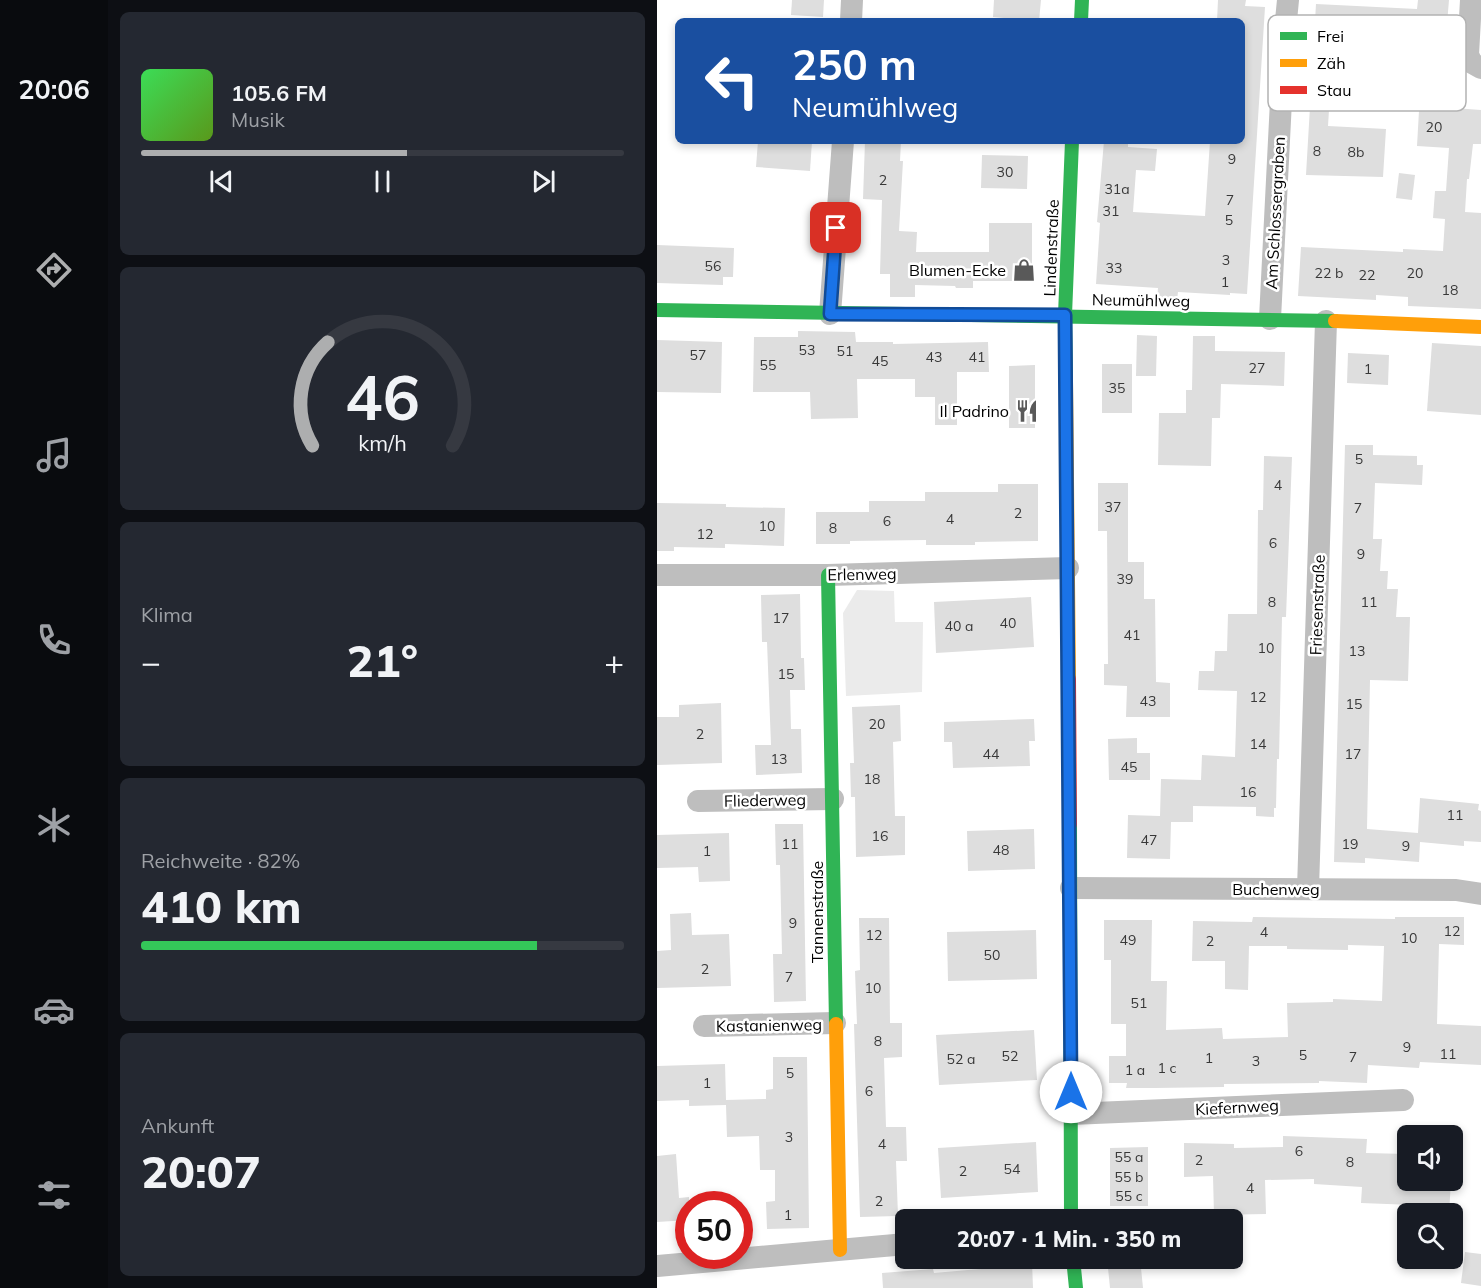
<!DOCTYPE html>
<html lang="de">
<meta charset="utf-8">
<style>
:root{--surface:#171b24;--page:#242831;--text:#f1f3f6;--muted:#9ea1a6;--line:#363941;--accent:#adaeaf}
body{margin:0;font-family:Mulish,sans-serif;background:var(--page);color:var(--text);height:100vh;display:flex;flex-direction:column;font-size:22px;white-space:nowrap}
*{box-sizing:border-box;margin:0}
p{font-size:20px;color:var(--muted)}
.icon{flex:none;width:33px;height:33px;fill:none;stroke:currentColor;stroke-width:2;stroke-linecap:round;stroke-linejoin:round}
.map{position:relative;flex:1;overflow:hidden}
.drawer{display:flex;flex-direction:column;gap:12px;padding:12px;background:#0d0f14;width:549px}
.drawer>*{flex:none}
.guide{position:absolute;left:18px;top:18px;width:570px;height:126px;border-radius:9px;box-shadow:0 3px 9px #0003;background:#1a4fa0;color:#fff;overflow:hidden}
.fabs{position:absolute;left:740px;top:1125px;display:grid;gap:12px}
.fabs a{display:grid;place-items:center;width:66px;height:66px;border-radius:9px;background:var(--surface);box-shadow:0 3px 9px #0003;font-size:30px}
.speed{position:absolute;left:18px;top:1191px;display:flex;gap:12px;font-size:30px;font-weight:700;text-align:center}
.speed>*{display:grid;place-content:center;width:78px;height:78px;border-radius:50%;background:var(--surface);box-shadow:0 3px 9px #0003;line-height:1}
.speed .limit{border:9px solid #d22;background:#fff;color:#111}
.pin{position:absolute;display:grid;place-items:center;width:51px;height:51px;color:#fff;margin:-26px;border-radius:12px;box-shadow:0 3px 9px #0006}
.me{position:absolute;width:66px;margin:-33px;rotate:0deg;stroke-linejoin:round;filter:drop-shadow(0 0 4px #0008)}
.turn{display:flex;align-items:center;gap:21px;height:126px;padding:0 18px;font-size:27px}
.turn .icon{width:78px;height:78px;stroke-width:2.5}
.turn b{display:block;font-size:42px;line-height:51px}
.big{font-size:45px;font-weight:800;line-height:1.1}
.drawer .widget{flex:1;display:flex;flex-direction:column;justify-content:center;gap:9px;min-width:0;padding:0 21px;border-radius:9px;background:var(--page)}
.drawer .dial{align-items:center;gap:0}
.dial svg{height:156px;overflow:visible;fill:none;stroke:var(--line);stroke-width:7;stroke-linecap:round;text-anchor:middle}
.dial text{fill:var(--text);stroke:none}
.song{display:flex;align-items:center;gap:18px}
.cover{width:72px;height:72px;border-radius:9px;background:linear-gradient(135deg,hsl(130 70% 55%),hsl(90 70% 35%))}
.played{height:6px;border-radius:3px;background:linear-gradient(90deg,var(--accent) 55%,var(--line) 55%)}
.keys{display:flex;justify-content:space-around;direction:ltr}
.heat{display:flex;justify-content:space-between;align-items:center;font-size:33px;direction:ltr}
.charge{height:9px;border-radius:4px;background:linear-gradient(90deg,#34c759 82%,var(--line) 0)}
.trip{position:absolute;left:238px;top:1209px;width:348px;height:60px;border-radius:9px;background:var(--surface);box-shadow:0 3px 9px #0003;font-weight:800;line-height:60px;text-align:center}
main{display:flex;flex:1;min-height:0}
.menu{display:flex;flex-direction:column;width:108px;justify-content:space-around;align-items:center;background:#090b0e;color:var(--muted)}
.menu .icon{width:42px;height:42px}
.menu .active{color:var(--accent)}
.menu b{font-size:27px;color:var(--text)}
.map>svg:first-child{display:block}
.green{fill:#ebebeb}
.building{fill:#dedede}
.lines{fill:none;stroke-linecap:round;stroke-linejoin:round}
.street{stroke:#bebebe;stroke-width:22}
.fast{stroke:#30b455;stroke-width:14}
.slow{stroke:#ff9f0a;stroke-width:14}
.jam{stroke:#e5322d;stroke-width:14}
.route-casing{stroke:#114b97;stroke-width:15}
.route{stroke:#1a73e8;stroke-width:10}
.labels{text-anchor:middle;stroke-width:5;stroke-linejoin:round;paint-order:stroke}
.number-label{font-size:14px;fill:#383838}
.street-label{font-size:16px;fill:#000;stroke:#fff}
.poi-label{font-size:16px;fill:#000;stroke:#fff;text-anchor:end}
.key{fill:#fff;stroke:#b2b2b2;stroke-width:1.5}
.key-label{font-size:16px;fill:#000}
</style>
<main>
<nav class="menu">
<b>20:06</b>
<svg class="icon active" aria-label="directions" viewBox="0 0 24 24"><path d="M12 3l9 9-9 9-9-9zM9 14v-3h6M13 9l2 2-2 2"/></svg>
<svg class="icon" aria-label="music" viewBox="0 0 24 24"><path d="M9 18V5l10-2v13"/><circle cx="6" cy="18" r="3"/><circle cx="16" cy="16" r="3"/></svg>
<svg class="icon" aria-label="phone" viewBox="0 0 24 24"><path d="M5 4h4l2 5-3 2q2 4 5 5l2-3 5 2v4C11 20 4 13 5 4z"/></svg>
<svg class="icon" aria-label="climate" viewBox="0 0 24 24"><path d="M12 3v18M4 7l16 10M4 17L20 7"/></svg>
<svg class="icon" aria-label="car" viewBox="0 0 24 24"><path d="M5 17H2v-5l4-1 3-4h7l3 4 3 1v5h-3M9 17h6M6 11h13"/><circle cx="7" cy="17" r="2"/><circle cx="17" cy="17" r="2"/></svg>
<svg class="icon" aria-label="filters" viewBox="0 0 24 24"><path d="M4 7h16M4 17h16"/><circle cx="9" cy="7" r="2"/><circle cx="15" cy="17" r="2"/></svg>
</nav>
<section class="drawer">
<div class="widget">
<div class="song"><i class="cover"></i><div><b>105.6 FM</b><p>Musik</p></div></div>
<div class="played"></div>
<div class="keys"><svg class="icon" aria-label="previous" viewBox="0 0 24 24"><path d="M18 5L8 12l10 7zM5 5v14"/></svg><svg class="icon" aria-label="pause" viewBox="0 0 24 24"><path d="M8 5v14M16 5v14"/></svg><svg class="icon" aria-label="next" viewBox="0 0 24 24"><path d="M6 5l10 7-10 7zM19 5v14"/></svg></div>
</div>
<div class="widget dial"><svg viewBox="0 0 100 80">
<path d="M14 69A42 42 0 1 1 86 69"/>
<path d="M14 69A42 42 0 0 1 22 16" stroke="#adaeaf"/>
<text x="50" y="56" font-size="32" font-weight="700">46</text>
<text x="50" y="72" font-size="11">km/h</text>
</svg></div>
<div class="widget"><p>Klima</p>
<div class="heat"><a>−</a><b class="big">21°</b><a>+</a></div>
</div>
<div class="widget"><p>Reichweite · 82%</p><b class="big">410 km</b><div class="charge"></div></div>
<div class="widget"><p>Ankunft</p><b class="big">20:07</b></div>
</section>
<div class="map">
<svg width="824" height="1288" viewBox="0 0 824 1288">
<rect width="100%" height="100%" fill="#fff"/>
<!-- green -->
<path class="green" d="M200,590L237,591L238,622H266L265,692L189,696L186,613Z"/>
<!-- building -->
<g class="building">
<path d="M135,0H167L166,17L134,15Z"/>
<path d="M337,0H384L382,21L336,17Z"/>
<path d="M561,0H589L588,6L608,7L590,294L573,293V295L521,292L520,300H500L501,288L439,284L443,223L440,222L447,141H471V147L500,149L498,171L479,170L476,212L548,216L553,141H585V21H560Z"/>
<path d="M761,0H792L783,107L824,110V144H816L812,179H810L808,212L824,213V309L751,306V297L719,295V300L641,296L644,247L746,252V249L786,251L788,219L776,218L778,191H789L792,148L760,146L763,93L743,91L745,53L682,51L675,62L671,126L729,129L726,177L649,175L659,4L760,9Z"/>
<path d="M101,141H155L153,171L99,167Z"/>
<path d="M208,141H244L243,161H246L242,231L260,232L259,252H332V223H375V281H316V288H299L298,286L258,285V297H233V274H223L225,200L206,199Z"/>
<path d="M325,155L371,156L370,189L324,188Z"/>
<path d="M742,173L758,175L755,200L739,198Z"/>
<path d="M0,245L77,248L76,277H66V285L0,283Z"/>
<path d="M141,331L198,332L199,342H236V344L331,342L332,372H300V425H278V397H258V379H200L201,418L154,419L153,392H96L97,337H141Z"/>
<path d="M480,335L500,336L499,376H479Z"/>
<path d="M536,336H558V351L628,352L627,386L564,384L563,418H555L554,466L501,465L502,413H529V390H535Z"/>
<path d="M0,340L65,342L64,393L0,392Z"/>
<path d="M775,343L824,346V415L770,411Z"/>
<path d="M691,353L732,355L731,385L690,383Z"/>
<rect x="445" y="364" width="30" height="49"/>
<path d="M378,365V428H352V366Z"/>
<path d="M688,445H716V455L760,456V465H766L765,485L718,483L716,539H725L723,571H731L730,589H741L739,617H753L751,681L713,680L710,829L761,833L763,798L822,804L821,810L824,811V842L807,841V846L763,842L762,862L708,858V863L677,862Z"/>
<path d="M607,456L635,457L629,617H625L622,759H620L619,808H617V817L599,816V807L536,806V822H514L513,859L470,858L471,815L503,816L504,779L544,780L545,755L578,757L580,691L541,690L542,671H557L558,651H570L571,614H600L601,510H606Z"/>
<path d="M441,483H471V562H487V599H498L499,682L513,683V717H469L470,686L447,685V664H451L450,531H441Z"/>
<path d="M341,484H381V541L318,542V545H269V540L193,541V544H159V512H212V501H268V492H341Z"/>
<path d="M0,503L69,504V507L128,508L127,546L68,544V548L17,547V551H0Z"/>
<path d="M143,594L144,658H147L148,690H133L134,729H144L145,773L99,775L98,745H114L110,642H105L104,595Z"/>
<path d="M374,597L377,647L279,653L277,602Z"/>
<path d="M64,703L65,763L0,765V717H22V705Z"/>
<path d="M243,705L244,741L236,742L238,816H248V855L199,857L198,797H194L193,763H197L195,707Z"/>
<path d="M377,719L378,741H372L373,766L296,768L295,742H287V722Z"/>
<path d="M480,738V753H493V780H452L451,739Z"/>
<path d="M118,824H146L149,1001L117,1002L116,954H125L123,865H119Z"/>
<path d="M377,829L378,869L311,871L310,831Z"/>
<path d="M72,833L73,881L42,882L41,867L0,868V835Z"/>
<path d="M34,913L35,935L72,934L74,986L0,988V951L14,950L13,914Z"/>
<path d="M596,917L738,919V917H807V945L782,944L780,1024L824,1026V1065L763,1062L762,1068L711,1065L710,1083L662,1081V1083L567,1084V1087L498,1088H469L470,1083H452V1056H469V1024H454V960H447V920H495L494,981H510L509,1030L565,1028L566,1039L631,1037L630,1003L676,1002V999L725,1001L727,946L691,945V950L630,949V946H592L591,990L568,989V961H535L536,921L595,922Z"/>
<path d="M202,918H232L233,1023H245V1057L227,1058L229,1127H249L250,1161H239L241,1216L203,1217L197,1024H200L198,971L203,970Z"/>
<path d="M379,930L380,979L291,981L290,932Z"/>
<path d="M377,1030L380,1080L282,1085L279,1035Z"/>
<path d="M116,1057H150L152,1228L110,1229L109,1202L118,1201V1170H103L102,1136L70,1137L69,1105L32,1106V1100L0,1101V1066L68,1064L69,1100L109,1099V1090L116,1089Z"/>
<path d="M626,1136L710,1139L709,1153L750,1154V1180H794L792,1214H756V1205L704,1203L705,1187L657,1184V1179L608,1180L609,1214L557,1215L556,1176L527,1177V1143L577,1144V1148L626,1147Z"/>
<path d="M379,1142L381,1192L284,1198L281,1148Z"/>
<path d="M491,1147V1206H453V1148Z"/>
<path d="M19,1154L22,1198L32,1197V1220L0,1222V1156Z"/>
<path d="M808,1252L824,1254V1286L804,1283Z"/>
<path d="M450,1258H483L486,1288H453Z"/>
<path d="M375,1262L376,1288H226L225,1273L276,1269L277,1273L311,1270L338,1268V1265Z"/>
</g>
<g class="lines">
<!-- street -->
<g class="street">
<path d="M814,0L811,55L815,63L824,68"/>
<path d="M194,21L195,0"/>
<path d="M173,314L186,141"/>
<path d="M613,319L627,41L631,0"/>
<path d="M0,575H171L411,568"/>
<path d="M41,801L176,799"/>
<path d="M414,888L799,890L824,894"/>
<path d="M651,889L669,321"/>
<path d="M47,1026L178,1023"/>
<path d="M414,1114L746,1100"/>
<path d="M0,1266L249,1244"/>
</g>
<!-- fast -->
<g class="fast">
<path d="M424,21L425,0"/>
<path d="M0,310L678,321"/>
<path d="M409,381L408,315L415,141"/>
<path d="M171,575L179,1024"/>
<path d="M413,824L414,1220"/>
<path d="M416,1258L419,1288"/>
</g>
<!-- slow -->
<g class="slow">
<path d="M678,321L824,327"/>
<path d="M409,381L412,679"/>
<path d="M179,1024L183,1250"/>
</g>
<!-- jam -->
<path class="jam" d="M412,679L413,824"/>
</g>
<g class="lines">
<!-- route casing -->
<g class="route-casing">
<path id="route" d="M179,228L173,314L408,315L414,1092"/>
</g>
<!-- route -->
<use href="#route" class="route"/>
</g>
<!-- icons -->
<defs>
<g id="shop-bare" transform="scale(1.8)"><path d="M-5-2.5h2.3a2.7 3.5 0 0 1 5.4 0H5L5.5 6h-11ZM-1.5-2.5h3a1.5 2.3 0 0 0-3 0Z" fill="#595959" stroke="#fff" stroke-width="2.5" paint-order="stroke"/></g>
<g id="restaurant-bare" transform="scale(1.8)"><path d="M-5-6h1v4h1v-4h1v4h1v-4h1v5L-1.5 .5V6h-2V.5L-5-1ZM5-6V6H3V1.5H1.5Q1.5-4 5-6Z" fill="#595959" stroke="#fff" stroke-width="2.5" paint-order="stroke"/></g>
</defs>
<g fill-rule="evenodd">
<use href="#shop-bare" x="367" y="270"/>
<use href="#restaurant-bare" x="370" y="411"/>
</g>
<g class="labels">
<!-- number labels -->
<g class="number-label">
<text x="777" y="132">20</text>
<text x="660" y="156">8</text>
<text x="699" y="157">8b</text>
<text x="575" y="164">9</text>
<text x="348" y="177">30</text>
<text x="226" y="185">2</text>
<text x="460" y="194">31a</text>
<text x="573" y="205">7</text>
<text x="454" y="216">31</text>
<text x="572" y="225">5</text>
<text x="569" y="265">3</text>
<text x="56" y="271">56</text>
<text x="457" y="273">33</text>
<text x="672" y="278">22 b</text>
<text x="758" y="278">20</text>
<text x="710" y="280">22</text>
<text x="568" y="287">1</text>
<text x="793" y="295">18</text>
<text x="150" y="355">53</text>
<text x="188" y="356">51</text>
<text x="41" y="360">57</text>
<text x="277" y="362">43</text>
<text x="320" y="362">41</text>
<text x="223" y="366">45</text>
<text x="111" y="370">55</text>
<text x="600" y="373">27</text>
<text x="711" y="374">1</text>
<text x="460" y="393">35</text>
<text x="702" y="464">5</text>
<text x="621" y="490">4</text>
<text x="456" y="512">37</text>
<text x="701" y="513">7</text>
<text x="361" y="518">2</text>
<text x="293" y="524">4</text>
<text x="230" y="526">6</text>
<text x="110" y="531">10</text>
<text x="176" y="533">8</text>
<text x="48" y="539">12</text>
<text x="616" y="548">6</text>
<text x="704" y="559">9</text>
<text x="468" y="584">39</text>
<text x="615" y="607">8</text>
<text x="712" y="607">11</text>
<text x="124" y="623">17</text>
<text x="351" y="628">40</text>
<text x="302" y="631">40 a</text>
<text x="475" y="640">41</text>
<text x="609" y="653">10</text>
<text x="700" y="656">13</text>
<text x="129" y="679">15</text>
<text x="601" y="702">12</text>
<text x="491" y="706">43</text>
<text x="697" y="709">15</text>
<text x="220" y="729">20</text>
<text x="43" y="739">2</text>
<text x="601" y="749">14</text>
<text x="334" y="759">44</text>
<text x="696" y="759">17</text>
<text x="122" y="764">13</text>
<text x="472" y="772">45</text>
<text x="215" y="784">18</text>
<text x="591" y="797">16</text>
<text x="798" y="820">11</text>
<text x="223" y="841">16</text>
<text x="492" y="845">47</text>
<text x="133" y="849">11</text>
<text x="693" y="849">19</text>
<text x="749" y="851">9</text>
<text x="344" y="855">48</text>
<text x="50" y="856">1</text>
<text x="136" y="928">9</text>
<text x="795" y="936">12</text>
<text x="607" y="937">4</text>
<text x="217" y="940">12</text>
<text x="752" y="943">10</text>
<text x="471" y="945">49</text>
<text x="553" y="946">2</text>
<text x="335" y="960">50</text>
<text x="48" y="974">2</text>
<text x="132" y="982">7</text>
<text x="216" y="993">10</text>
<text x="482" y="1008">51</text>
<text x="221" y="1046">8</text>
<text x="750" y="1052">9</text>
<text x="791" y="1059">11</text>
<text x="646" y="1060">5</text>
<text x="353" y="1061">52</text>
<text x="696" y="1062">7</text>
<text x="552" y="1063">1</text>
<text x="304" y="1064">52 a</text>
<text x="599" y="1066">3</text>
<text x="510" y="1073">1 c</text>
<text x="478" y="1075">1 a</text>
<text x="133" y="1078">5</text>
<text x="50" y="1088">1</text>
<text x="212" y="1096">6</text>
<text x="132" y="1142">3</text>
<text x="225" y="1149">4</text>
<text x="642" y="1156">6</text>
<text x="472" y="1162">55 a</text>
<text x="542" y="1165">2</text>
<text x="693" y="1167">8</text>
<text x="355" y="1174">54</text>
<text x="306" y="1176">2</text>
<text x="472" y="1182">55 b</text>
<text x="593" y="1193">4</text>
<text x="472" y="1201">55 c</text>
<text x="222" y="1206">2</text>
<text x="131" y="1220">1</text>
</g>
<!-- street labels -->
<g class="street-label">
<text transform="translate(618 213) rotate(-87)" y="6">Am Schlossergraben</text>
<text transform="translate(394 248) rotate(-88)" y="6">Lindenstraße</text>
<text transform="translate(484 300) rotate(1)" y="6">Neumühlweg</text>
<text transform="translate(205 574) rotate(-1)" y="6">Erlenweg</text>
<text transform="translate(660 605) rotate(-88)" y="6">Friesenstraße</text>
<text transform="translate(108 800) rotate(-1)" y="6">Fliederweg</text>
<text x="619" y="895">Buchenweg</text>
<text transform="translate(160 912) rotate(-90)" y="6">Tannenstraße</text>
<text transform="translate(112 1025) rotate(-1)" y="6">Kastanienweg</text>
<text transform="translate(580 1107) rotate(-3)" y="6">Kiefernweg</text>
</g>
<!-- poi labels -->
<g class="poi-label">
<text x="349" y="276">Blumen-Ecke</text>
<text x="352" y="417">Il Padrino</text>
</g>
</g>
<!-- legend -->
<rect x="611" y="15" width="198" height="96" rx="9" class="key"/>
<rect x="623" y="32" width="27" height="8" fill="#30b455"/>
<rect x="623" y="59" width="27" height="8" fill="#ff9f0a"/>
<rect x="623" y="86" width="27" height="8" fill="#e5322d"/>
<g class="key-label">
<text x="660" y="42">Frei</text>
<text x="660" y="69">Zäh</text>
<text x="660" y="96">Stau</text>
</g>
</svg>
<div class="fabs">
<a><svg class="icon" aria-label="sound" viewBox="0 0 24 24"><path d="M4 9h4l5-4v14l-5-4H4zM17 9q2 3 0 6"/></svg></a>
<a><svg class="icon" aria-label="search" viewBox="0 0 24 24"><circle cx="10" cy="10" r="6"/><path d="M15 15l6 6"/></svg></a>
</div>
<div class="speed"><div class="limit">50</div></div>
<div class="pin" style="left:179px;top:228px;background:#d93025"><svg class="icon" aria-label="arrive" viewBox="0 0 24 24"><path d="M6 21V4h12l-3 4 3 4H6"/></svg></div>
<svg class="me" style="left:414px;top:1092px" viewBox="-20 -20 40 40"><circle r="19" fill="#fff"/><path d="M0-13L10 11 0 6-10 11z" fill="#1a73e8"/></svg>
<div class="trip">20:07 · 1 Min. · 350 m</div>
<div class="guide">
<div class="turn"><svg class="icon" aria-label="left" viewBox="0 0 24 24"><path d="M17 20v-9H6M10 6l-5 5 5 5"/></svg><div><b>250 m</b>Neumühlweg</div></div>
</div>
</div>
</main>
